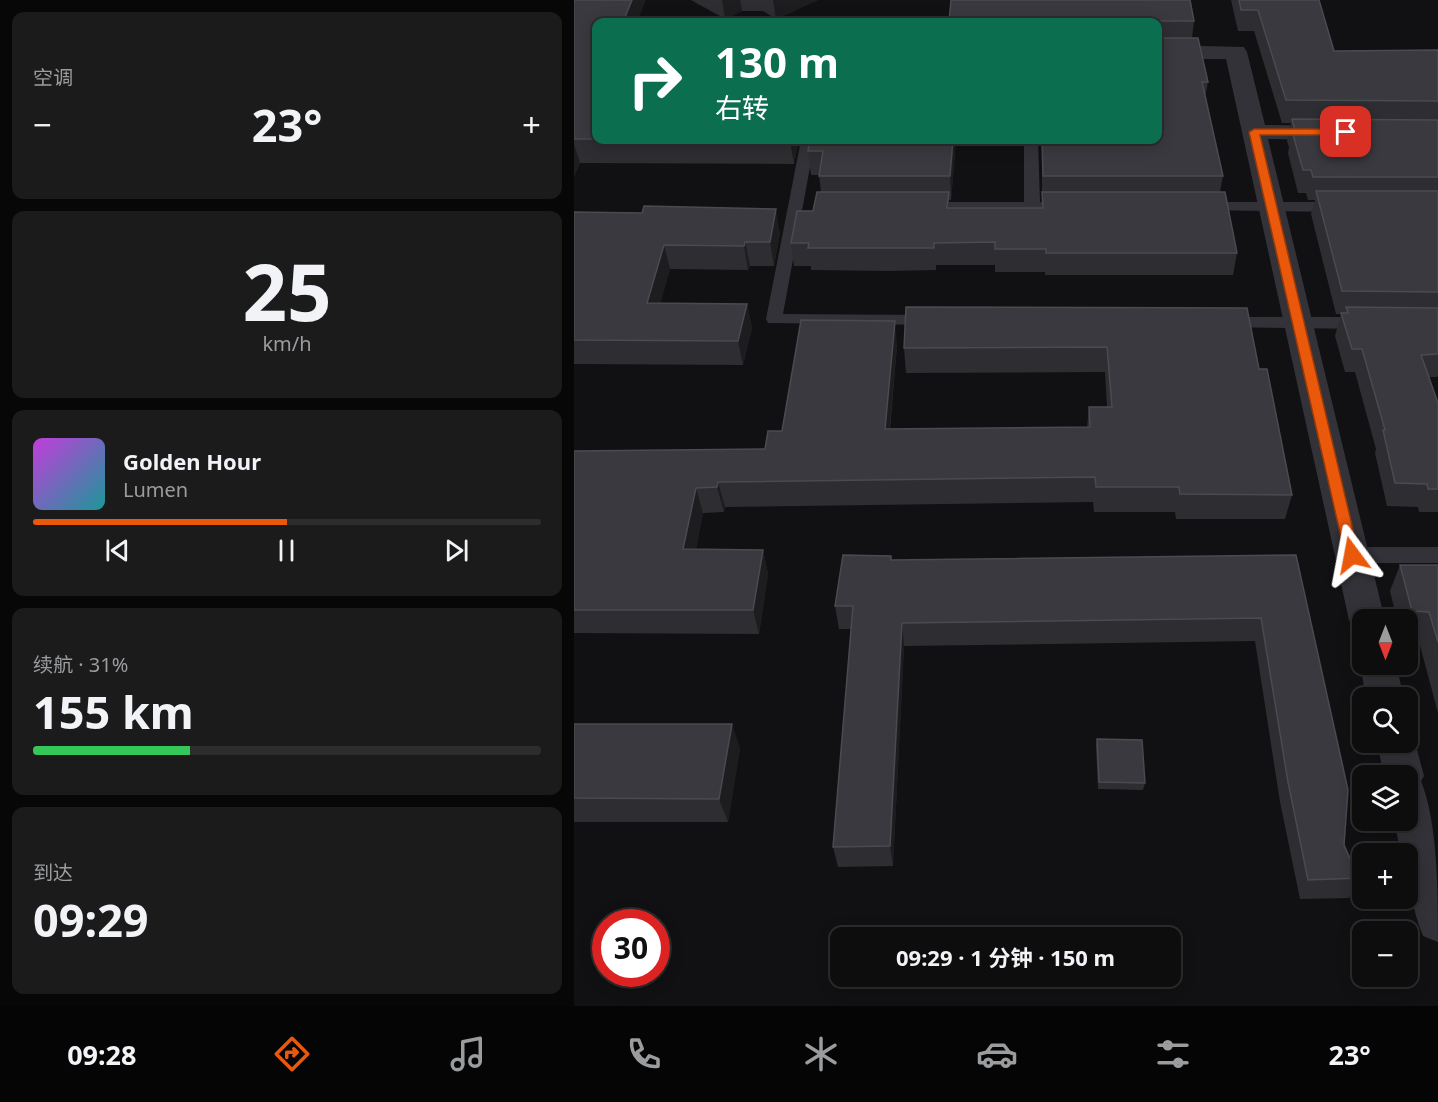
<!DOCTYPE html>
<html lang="zh">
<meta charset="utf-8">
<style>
:root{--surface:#0d0d0e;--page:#1b1b1c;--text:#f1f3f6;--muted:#9a9c9e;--line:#2d2d2e;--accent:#ea580c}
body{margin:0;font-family:"Noto Sans","Noto Sans SC",sans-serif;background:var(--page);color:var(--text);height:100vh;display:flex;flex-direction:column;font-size:22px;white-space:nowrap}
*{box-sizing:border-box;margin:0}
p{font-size:20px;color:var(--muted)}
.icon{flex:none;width:33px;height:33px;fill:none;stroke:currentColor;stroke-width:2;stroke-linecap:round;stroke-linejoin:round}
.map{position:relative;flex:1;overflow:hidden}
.panel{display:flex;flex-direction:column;gap:12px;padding:12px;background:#070708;width:574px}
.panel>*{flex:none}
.guide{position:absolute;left:18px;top:18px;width:570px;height:126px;border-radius:12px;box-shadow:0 3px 15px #0003,0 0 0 2px var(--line);background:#0b6e4f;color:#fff;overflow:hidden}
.needle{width:39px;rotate:180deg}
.fabs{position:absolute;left:778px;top:609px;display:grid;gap:12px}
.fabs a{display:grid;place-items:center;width:66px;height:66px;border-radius:12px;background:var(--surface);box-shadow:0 3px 15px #0003,0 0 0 2px var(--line);font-size:30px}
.speed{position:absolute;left:18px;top:909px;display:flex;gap:12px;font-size:30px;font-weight:700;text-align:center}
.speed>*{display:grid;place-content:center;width:78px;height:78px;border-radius:50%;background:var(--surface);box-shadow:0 3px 15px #0003,0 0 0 2px var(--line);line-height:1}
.speed .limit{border:9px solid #d22;background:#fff;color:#111}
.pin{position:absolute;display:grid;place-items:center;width:51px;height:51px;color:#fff;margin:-26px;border-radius:12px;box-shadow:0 3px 9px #0006}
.me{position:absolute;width:66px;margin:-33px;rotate:347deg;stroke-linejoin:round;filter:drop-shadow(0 0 4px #0008)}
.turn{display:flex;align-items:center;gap:21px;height:126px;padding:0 24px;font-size:27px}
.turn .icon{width:78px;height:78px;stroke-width:2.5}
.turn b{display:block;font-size:42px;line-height:51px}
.big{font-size:45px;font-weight:700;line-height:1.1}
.panel .widget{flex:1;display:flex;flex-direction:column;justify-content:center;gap:9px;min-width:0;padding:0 21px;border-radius:12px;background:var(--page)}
.panel .dial{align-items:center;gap:0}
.dial b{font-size:78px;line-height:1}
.song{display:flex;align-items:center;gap:18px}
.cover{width:72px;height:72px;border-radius:9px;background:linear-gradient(135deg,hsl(290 70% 55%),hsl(180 70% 35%))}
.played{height:6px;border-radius:3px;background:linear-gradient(90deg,var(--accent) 50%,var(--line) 50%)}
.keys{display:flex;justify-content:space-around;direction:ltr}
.heat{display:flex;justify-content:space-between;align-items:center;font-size:33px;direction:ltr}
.charge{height:9px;border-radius:4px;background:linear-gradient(90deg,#34c759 31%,var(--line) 0)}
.trip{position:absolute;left:256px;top:927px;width:351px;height:60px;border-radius:12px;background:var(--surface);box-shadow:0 3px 15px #0003,0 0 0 2px var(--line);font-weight:700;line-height:60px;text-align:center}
.menu{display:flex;height:96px;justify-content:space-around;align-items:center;background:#050506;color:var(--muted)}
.menu .icon{width:42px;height:42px}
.menu .selected{color:var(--accent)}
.menu b{font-size:27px;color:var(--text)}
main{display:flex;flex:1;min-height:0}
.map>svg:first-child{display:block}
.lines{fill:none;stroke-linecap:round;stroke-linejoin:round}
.lane{fill:#333238;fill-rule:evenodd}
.street{fill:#333238;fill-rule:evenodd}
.wall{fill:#2e2d31}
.shaded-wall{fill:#1d1c1f}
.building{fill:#3a393f;stroke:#4a4a51;stroke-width:1.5}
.route{fill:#ea580c;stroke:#983908;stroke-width:1.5}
</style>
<main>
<section class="panel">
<div class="widget"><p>空调</p>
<div class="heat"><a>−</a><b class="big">23°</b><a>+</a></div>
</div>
<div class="widget dial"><b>25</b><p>km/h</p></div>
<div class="widget">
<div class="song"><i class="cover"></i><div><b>Golden Hour</b><p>Lumen</p></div></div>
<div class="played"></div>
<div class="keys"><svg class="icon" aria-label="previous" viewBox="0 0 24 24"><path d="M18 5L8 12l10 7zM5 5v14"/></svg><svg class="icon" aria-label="pause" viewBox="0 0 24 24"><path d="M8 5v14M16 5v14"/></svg><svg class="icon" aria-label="next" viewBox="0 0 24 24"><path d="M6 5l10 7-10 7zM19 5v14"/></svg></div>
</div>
<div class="widget"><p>续航 · 31%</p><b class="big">155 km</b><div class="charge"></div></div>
<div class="widget"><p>到达</p><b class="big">09:29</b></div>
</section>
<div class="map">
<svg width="864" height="1006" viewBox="0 0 864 1006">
<rect width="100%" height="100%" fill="#111113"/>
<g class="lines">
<!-- lane -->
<g class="lane">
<path d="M227,140H241L209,314L357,315L363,317L365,321L363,325L194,323L192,319Z"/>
<path d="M450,140H464L466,202L498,204L501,207L498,210L350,212L342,207L350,202H450Z"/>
<path d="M627,202H766L774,207L766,212L622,210L619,207L622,204Z"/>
<path d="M650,317H792L798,319L801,323L798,327L792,329L644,327L641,323L644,319Z"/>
<path d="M778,547H864V563H778L771,561L768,555L771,549Z"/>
</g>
<!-- street -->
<g class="street">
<path d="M584,45L670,47L673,52L691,125L760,126L769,128L772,133L769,138L760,140L694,139L811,620H789V633L780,630L775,620L652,59H584Z"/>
<path d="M789,657V664H822L830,698H792L786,664Z"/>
<path d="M834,729L841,742L850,776L847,781C864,823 864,893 864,942L849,936C838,909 834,882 834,854H827L820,820H834V776H810L803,742H834Z"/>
</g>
</g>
<!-- wall -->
<g class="wall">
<path d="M0,0L22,22V140H225L220,164L6,163L0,177Z"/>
<path d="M117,0H244L202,19L189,11H168L151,19Z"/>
<path d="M657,0H745L760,51L864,50V376L863,377H855L864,403V512H845L844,507L813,506L801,453L802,449L781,372H771L761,336L767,314H762L737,214L741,200H734L732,193H724L714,153L715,147L713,141L717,123H708L680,31H664Z"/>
<path d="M620,21L618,38L634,82L631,98L649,176L646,192L663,253L659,275H471V272H421V265H362V270L314,271L237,270V266H220L217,243L239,211L247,192L245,175H237L234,151L236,140H382L377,200H375V208H468V141H480V140H584L375,22Z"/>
<path d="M0,212L206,233L200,266H176L174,270L96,269L86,303L173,304L178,328L169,365L0,364Z"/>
<path d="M332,307L685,369L718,495L711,519H602L601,512H520L519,502L151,507L150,512L129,513L122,549L189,550L194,574L185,634L0,633V451L191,449L208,431L323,346L316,429L513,427L515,407H533L531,372L332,373L330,348Z"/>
<path d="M722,555L770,845L785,878L775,898L726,899L706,802L681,641L330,646L319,866L264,867L259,847L277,629H265L261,606L318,560Z"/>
<path d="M826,565H864V713L844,638L834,637V620H823L816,591Z"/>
<path d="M0,724L166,748L154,822H0Z"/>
<path d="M523,739L571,783L569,790L524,789L522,746Z"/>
</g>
<!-- shaded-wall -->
<g class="shaded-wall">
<path d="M58,0H72L63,22H49Z"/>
<path d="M148,0H166L168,11L151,19Z"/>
<path d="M199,0H244L202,19Z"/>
<path d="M217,140H225L220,164L216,141Z"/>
<path d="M379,140H382L377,200L376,176Z"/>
<path d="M0,144L6,163L0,177Z"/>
<path d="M202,209L206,233L200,266L196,242Z"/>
<path d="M171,242L176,266L174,270L170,246Z"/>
<path d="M90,245L96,269L80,327L73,303Z"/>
<path d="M173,304L178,328L169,365L164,341Z"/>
<path d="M321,321L323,346L313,454L311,429Z"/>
<path d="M144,482L151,507L150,512L143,487Z"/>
<path d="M122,488L129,513L117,574L109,549Z"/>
<path d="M189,550L194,574L185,634L179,610Z"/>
<path d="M328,623L330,646L319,866L316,846Z"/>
<path d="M158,724L166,748L154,822L145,799Z"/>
</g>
<!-- building -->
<g class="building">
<path d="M0,0H58L49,22H22V139H0Z"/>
<path d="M377,0H616L620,21H585L584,36L586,38H624L634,82H628L649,176H469L468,141H482V140H584V22H375Z"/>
<path d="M665,0H745L760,51L864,50V101L712,100L684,10H667Z"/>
<path d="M718,119L864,120V177H739L737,170H729L718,131H721Z"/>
<path d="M39,140H217L216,141Z"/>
<path d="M236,140H379L376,176H245L249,151H234Z"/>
<path d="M742,191H864V292L768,291Z"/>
<path d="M243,192H375L373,208H469L468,192H651L663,253H472V249H421V242L360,243V248H234L235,243H217L223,211H239Z"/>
<path d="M70,206L202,209L196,242H171L170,246L90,245L73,303L173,304L164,341L0,340V212L68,213Z"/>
<path d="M332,307L673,308L685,369H693L718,495L606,494L605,487H522L521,477L144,482L143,487L122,488L109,549L189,550L179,610H0V451L191,449L194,431H208L227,320L321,321L311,429L516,427L515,407H538L533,347L330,348Z"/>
<path d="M772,307L864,308V354L847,355L864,403V489H854L853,484L821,483L809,430H811L788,349H778L767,313H774Z"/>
<path d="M269,555L317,556V560L722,555L774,790L770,845L785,878L734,880L714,782L687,618L328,623L316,846L259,847L279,606H261Z"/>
<path d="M826,565H864V642L855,612L838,611Z"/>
<path d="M0,724H158L145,799L0,798Z"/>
<path d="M523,739L568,740L571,783L525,782Z"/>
</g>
<!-- route -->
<path class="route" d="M772,129L775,130V135H686L785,555L783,559H773L771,555L675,132L680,129Z"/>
</svg>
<div class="fabs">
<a><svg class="needle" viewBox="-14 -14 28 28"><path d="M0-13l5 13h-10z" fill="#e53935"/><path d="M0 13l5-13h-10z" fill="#9a9c9e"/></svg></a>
<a><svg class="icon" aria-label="search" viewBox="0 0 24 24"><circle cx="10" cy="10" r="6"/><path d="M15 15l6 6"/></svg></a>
<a><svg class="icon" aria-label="layers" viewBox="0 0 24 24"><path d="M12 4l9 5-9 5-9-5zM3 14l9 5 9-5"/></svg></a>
<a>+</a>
<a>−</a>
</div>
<div class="speed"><div class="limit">30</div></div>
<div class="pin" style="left:772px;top:132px;background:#d93025"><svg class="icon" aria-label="arrive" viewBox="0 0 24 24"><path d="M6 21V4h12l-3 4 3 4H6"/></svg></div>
<svg class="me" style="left:778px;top:555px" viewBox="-20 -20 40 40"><path d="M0-17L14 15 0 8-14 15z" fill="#ea580c" stroke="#fff" stroke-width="4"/></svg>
<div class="trip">09:29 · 1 分钟 · 150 m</div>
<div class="guide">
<div class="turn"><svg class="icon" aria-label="right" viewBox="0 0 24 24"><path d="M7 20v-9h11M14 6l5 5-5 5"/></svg><div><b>130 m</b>右转</div></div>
</div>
</div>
</main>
<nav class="menu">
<b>09:28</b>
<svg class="icon selected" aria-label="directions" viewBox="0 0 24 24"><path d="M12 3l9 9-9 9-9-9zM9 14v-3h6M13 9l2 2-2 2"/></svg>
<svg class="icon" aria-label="music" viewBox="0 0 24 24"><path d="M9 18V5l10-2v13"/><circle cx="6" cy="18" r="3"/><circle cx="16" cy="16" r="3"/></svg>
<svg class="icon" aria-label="phone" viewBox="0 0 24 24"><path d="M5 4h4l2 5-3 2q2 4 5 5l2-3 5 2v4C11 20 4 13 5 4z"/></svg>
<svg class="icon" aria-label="climate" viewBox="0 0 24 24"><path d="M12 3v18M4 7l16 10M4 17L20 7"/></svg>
<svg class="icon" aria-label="car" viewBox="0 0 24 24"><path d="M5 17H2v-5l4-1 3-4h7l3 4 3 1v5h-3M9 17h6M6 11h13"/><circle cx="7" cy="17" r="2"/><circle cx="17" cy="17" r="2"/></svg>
<svg class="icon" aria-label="filters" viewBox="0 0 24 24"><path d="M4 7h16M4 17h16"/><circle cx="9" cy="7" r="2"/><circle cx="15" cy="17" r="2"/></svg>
<b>23°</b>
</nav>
